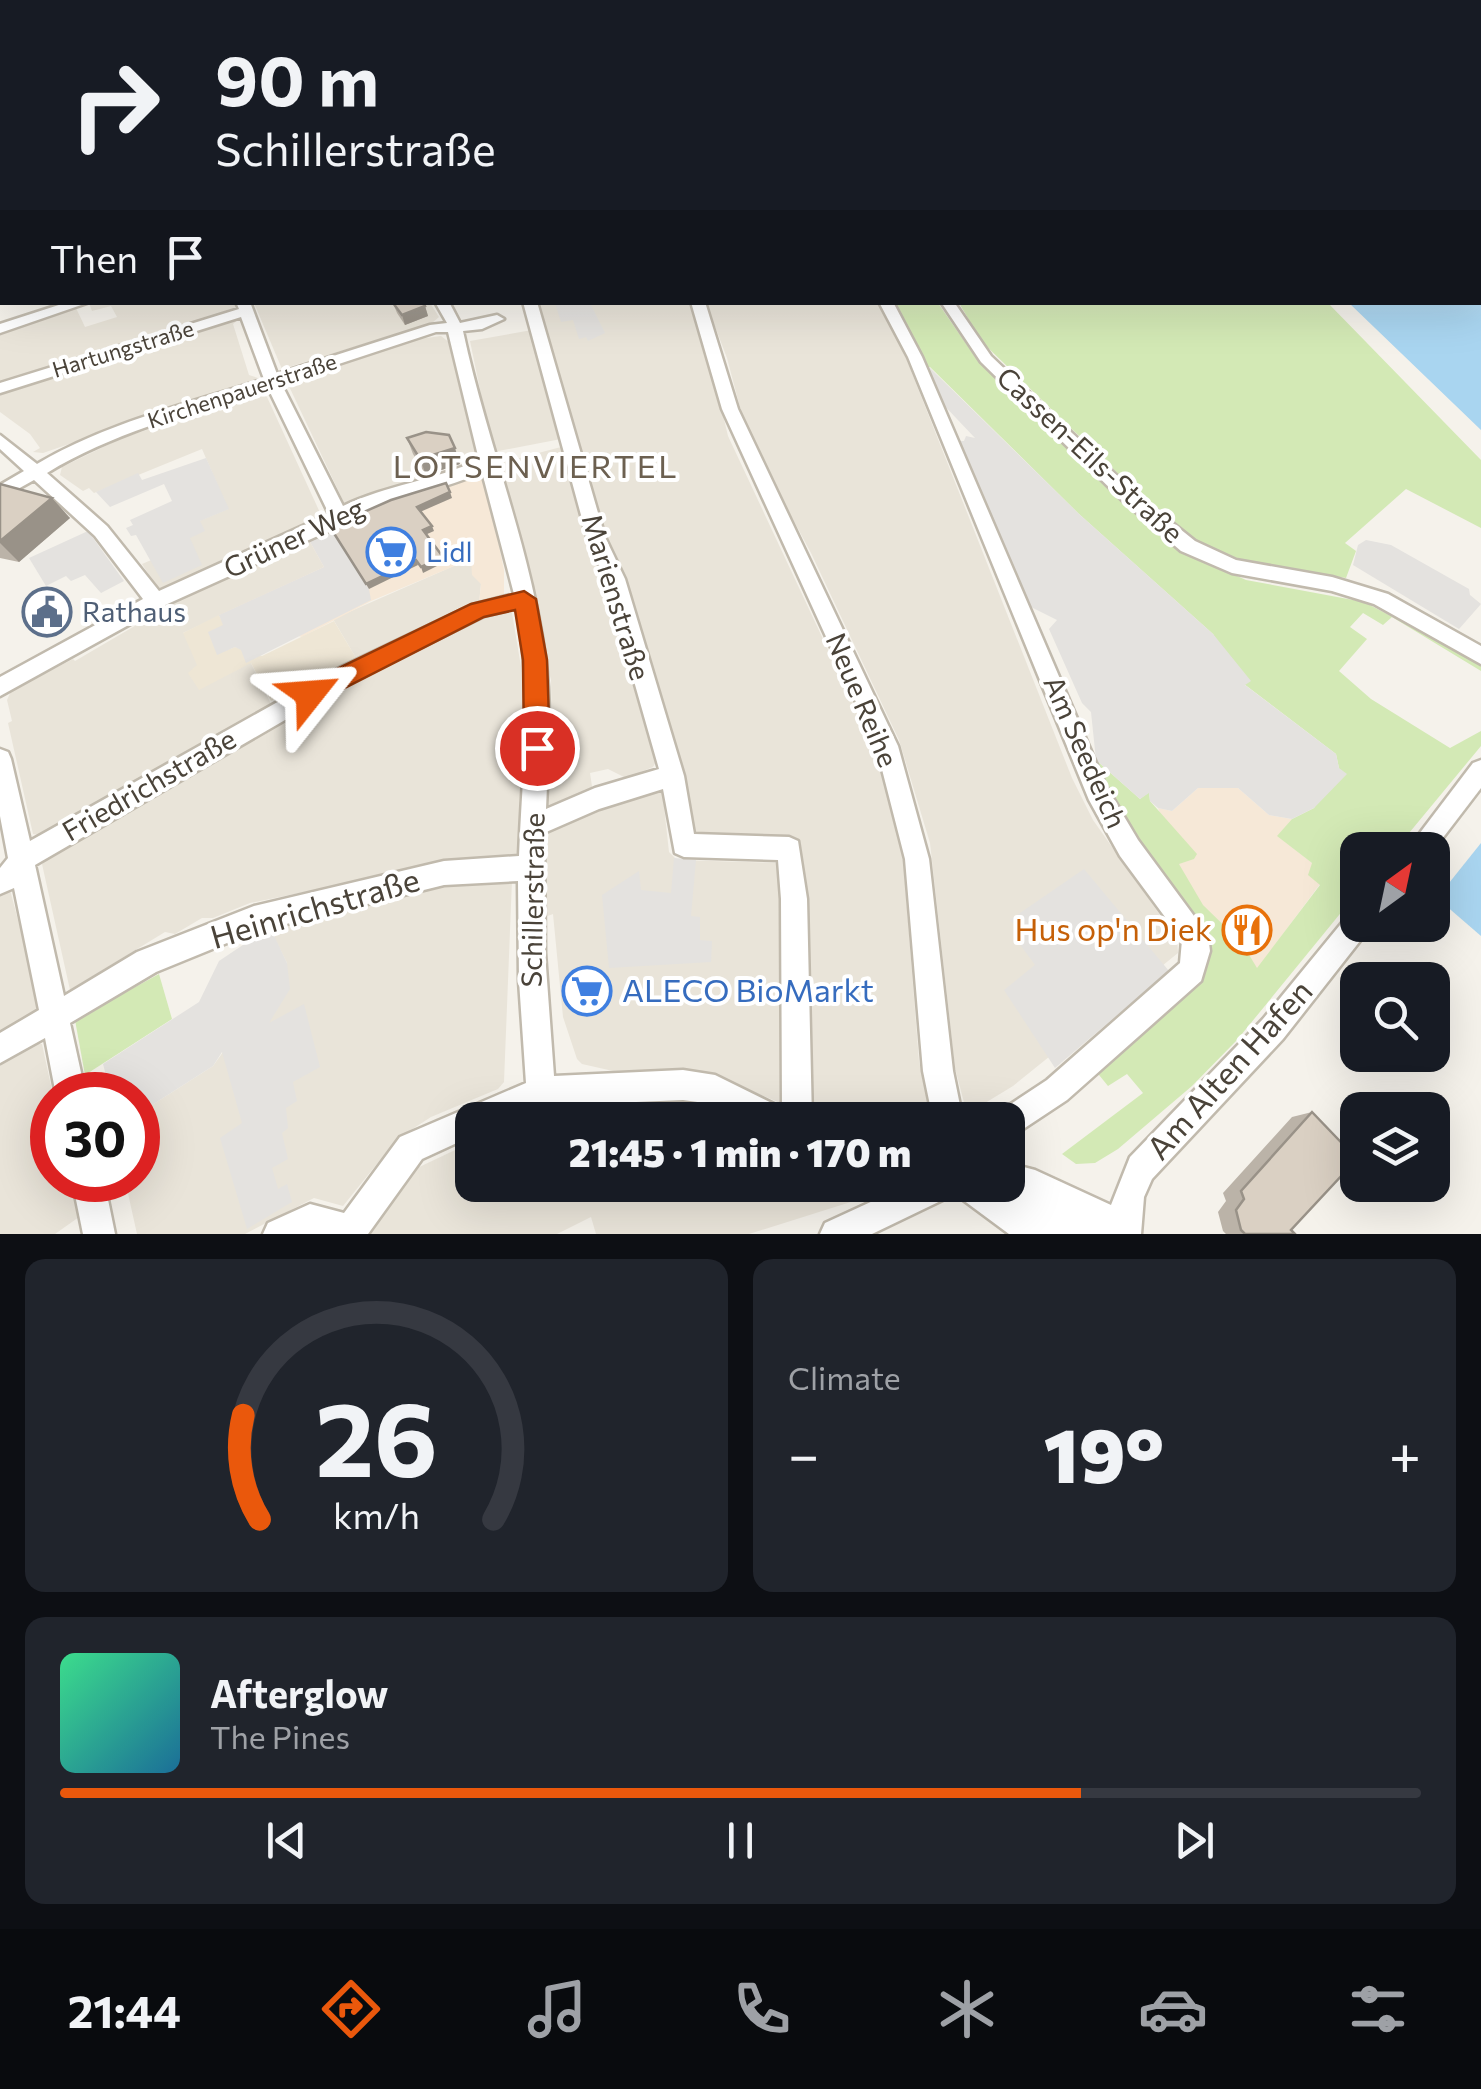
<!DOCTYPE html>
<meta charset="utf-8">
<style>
:root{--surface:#171b24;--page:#20242c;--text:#f1f3f6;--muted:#9ea1a6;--line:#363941;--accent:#ea580c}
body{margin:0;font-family:Commissioner,sans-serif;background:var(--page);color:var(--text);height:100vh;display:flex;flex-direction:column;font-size:38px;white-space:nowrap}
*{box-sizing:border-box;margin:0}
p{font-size:32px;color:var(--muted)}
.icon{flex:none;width:55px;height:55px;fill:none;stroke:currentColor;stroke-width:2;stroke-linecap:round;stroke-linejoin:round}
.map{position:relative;height:1234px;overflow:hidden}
.drawer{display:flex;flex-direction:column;gap:25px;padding:25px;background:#0d0f14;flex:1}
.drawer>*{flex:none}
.hud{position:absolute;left:0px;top:0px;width:1482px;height:305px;box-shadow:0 10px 40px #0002;background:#171b24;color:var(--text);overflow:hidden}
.needle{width:65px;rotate:33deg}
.tools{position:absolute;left:1340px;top:832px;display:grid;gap:20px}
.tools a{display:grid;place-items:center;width:110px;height:110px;border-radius:20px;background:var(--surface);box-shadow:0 10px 40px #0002;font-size:50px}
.speed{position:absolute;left:30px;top:1072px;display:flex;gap:20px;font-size:50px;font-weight:700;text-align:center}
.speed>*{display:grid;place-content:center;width:130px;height:130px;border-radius:50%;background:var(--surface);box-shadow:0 10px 40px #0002;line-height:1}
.speed .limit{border:15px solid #d22;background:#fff;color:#111}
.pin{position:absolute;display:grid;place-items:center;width:85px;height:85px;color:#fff;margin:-42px;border:5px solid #fff;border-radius:50%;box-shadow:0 2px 10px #0007}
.me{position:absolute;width:110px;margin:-55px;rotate:62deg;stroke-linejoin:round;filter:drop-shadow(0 0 8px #0008)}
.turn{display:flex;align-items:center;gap:35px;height:210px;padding:0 50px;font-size:45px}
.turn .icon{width:130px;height:130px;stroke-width:2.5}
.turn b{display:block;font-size:70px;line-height:85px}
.then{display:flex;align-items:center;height:95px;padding:0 50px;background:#0003;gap:20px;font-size:38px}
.big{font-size:75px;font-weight:800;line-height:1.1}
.drawer .widget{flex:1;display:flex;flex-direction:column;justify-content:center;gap:15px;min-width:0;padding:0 35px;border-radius:20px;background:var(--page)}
.drawer .dial{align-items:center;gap:0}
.dial svg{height:260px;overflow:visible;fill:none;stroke:var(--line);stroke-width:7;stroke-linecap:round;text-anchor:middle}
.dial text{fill:var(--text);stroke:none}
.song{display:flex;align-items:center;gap:30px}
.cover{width:120px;height:120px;border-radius:15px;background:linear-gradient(135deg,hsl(150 70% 55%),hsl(200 70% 35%))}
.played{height:10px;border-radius:5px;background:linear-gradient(90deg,var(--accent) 75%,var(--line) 75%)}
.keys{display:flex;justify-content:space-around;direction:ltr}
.heat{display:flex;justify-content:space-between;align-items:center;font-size:55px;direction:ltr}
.drawer .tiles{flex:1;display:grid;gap:25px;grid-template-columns:1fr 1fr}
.widget:last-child{grid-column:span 2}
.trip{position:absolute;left:455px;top:1102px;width:570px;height:100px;border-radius:20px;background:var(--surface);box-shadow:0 10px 40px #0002;font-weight:800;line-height:100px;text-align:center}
.tab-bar{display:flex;height:160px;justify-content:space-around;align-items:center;background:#090b0e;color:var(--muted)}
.tab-bar .icon{width:70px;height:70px}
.tab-bar .selected{color:var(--accent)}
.tab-bar b{font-size:45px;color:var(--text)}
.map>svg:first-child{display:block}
.residential{fill:#e9e4d9}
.commercial{fill:#f6e8d7}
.education{fill:#eee6d5}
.green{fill:#d3e9b5}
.parking{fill:#e4e2df}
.water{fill:#a9d5f0}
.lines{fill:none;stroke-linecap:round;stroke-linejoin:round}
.minor-casing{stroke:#c1baad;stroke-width:5}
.minor{fill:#fff;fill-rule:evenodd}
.wall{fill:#bbb3a8}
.shaded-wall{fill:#999288}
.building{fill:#dad0c3;stroke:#999288;stroke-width:2.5}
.route{fill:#ea580c;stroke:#983908;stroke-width:2.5}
.labels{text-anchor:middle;stroke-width:8;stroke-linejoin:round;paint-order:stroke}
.far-street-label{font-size:22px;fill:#4a4339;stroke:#fff}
.street-label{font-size:28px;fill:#4a4339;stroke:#fff}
.shop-label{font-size:28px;fill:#366cbe;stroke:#fff;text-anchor:start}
.service-label{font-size:28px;fill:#4e5e75;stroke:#fff;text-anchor:start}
.quarter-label{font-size:32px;letter-spacing:2.5px;fill:#6c6050;stroke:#fff}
.near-street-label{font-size:32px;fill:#4a4339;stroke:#fff}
.near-food-label{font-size:32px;fill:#c56008;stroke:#fff;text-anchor:end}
.near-shop-label{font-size:32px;fill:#366cbe;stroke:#fff;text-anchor:start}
</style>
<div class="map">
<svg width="1481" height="1234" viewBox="0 0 1481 1234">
<rect width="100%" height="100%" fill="#f5f2eb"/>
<!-- residential -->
<g class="residential">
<path d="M234,302L236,307L229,312L0,383V332L17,326L76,308L85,327L117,317L111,306L92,311L89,303Z"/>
<path d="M688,302L710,361L728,436L875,750L902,845L919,1061L931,1120L804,1119L801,843L792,837L687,834L538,303Z"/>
<path d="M254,303H430L439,317L432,323L282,369Z"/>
<path d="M706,303H878L902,348L1072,778L1093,820L1177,939L1178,953L1013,1086L967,1114L955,1068L930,843L899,740L811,553L747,434L727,358Z"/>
<path d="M236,318L239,319L233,324L249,375L258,378L250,382L43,453L33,452L40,448L30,434L0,412V393L14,388Z"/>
<path d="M532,330L561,439L493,452L470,341Z"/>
<path d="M441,336L450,343L477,455L346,507L287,382L411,340Z"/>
<path d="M260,393L267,397L322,517L158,589L142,564L191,543L189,538L199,521L228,509L202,449L94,493L89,488L83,491L60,475L62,467L122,438Z"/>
<path d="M561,447L656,762L653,767L626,778L608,769L590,773L593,793L545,809L548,781L553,779L551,680L497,464Z"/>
<path d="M309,540L324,567L183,633L251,663L271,704L47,836L33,834L8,723L12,721L7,700L11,691L73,659L75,661L174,603Z"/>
<path d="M472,558L481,584L479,603L356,658L333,619Z"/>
<path d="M511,607L532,732L519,855L422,868L250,903L213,918H202L175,934L165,932L70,990L42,864L56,852L324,695L477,617Z"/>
<path d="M662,788L669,852L677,860L779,863L785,1105L711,1074L644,1078L582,1064L577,1059L563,1017L553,914L545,917L543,836L603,806Z"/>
<path d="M512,880L504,1082L498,1089L431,1117L397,1139L343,1206L314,1198L245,1234H137L125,1180H138V1114L213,1066L287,963L273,935L285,925L425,887Z"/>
<path d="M9,886L43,1015L0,1041V891Z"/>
<path d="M34,1044H42L53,1095L52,1180H71L79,1217L55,1234H0V1065Z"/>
<path d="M689,1105L724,1120H519L542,1109Z"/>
<path d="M472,1142V1185H873V1195L749,1234H596L591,1217L557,1234H364L415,1169Z"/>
</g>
<!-- commercial -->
<g class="commercial">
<path d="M477,472L482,474L490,502L504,570V597L479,603L481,584L472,575L471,559L371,601L302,637L219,615L324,567L309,540Z"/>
<path d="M1198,788H1238L1269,815L1292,819L1278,836L1312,863L1320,884L1257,969L1242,943L1202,905L1178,863L1158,808L1172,811Z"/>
</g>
<!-- education -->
<path class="education" d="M219,615L224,625L217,654L235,647L262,656L334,621L356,658L271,701L251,663L199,690L188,673L197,665L183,633Z"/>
<!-- green -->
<g class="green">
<path d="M891,303H938L978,361L1169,545L1246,580L1364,602L1481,663V671L1392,617L1383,625L1363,613L1350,627L1367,639L1339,671L1371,699L1450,748L1481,731V746L1395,850H1358L1357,893L1237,1040L1192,1086L1118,1149L1095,1163L1076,1164L1062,1154L1143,1093L1127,1074L1108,1086L1095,1070L1204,966L1127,833L1097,771L1096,760L1140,799L1149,792L1150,801L1197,854L1194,859L1179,864L1203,905L1242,943L1257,968L1320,885L1308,875L1312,863L1277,836L1292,819L1314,808L1339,768L1336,754L1244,684L1213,634L1079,514L930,367L924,368Z"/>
<path d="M959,303H1328L1481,460V528L1406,489L1345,543L1356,551L1346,578L1238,560L1196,541L1167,521L982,342Z"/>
<path d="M159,974L172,1019L85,1075L75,1020Z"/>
</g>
<!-- parking -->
<g class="parking">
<path d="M555,303H590L605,333L588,341L586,337L579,339L573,320L561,322Z"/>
<path d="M929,367L1079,514L1213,634L1251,681L1245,685L1336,754L1339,768L1347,774L1314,808L1292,819L1269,815L1238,788H1198L1172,811L1158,808L1150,801L1149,793L1140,799L1096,760L1091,712L1082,703L1049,629L1057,620L1029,606L957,441H964L966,436L975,438L938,399L921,369Z"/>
<path d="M206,458L229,509L200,521L205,531L190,538L202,565L163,583L136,535L131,536L126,528L133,525L130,520L172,501L164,484L110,507L96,492L138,473L142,480Z"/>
<path d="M332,530L369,589L371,600L246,663L241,650L235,647L217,655L208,632L223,625L219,615L324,567L309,540Z"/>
<path d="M88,531L124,581L101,593L85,575L71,581L66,576L46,586L29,558Z"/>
<path d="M1366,540L1391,545L1469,589L1470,595L1481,604L1459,629L1353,565L1358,545Z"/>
<path d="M674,858L696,860L691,916L700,917V940L712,941L711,962L609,968L602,895L639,871L641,890L671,893Z"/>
<path d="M1084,869L1169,971L1055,1068L1004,990L1035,965L1016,939L1022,934L1010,920Z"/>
<path d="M270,927L287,963L290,989L269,1023L304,1004L320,1067L293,1082L297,1101L286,1108L288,1128L282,1133L288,1159L272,1168L278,1189L287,1184L292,1202L247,1229L220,1138L242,1123L222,1052L213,1066L138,1114V1095H111L103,1064L199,1002L219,961Z"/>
</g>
<!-- water -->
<g class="water">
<path d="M1481,238V430L1349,303L1480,302Z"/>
<path d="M1481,843V936L1437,898Z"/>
</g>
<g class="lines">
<!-- minor casing -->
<g class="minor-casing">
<g id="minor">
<rect x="0" y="193" width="2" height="6"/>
<path d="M2,233V241L0,242V234Z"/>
<path d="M2,277V285L0,286V278Z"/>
<path d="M68,302L87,303L0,333V324Z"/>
<path d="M236,302H250L277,374L430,325L447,323L435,302H449L460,323L497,315L504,319L482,329L463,331C486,440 530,545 545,656C552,707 548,759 546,809L595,788L659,769L605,579L587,537L523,302H537L605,537L625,579L684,776L694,834L789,837L798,841L807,899L812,1120H743L712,1104L683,1100L542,1106L510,1120H472V1136L422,1159L368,1234H263L268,1223L310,1204L344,1213L400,1137L526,1083L519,981L518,881L444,885L254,932L156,972L70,1023L86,1095H56L45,1038L0,1063V1033L39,1010L14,888L0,894V868L8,858L0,816V749L8,752L11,759L30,841L331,672L472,605L514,594L482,472C433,495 378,498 331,530L163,606L0,696V677L143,599L95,536L34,480L0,499V485L24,471L0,449V435L37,464C106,423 188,404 264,379L241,317L0,393V383L239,309ZM436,332H448L479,460C435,480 387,485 343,506L281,383ZM268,388L329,514L159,591L107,526L47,473C114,432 194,412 268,388ZM517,608C533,691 522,773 519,856L444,861L254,906L137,952L64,996L35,865L347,684L484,616ZM663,789L675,853L684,857L778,860L781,899L782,1108L715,1075L683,1070L554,1076L545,953L544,833L599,809Z"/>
<path d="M691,302H705L738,409L898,746L929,859L953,1071L963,1120H933L923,1071L905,859L876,746L722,409Z"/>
<path d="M879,302H893L922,357L1106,786L1138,840L1208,935L1210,951L1201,981L1067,1100L1008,1139V1120H995L997,1113L1047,1080L1180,963L1182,940L1120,856L1089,800L908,357Z"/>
<path d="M941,302H954L991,356L1134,492L1195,541L1236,560L1332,577L1388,594L1481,646V664L1374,604L1332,591L1232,573L1181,551L1122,500L981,362Z"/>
<path d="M1481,760V788L1432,852L1407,850L1473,763Z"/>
<path d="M1358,910V925H1370L1367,932L1283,1039L1152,1179L1144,1197L1141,1234H1009L955,1194L872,1234H820L825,1223L875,1200L867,1185H1008V1163L1035,1170L1111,1205L1130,1157L1263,1019L1349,914Z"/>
<path d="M72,1180H104L115,1234H83Z"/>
</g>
</g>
<!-- minor -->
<use href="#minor" class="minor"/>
</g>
<!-- wall -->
<g class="wall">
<path d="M393,303L425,306L428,316L405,325L397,313Z"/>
<path d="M407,438L460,464L426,475L413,454Z"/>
<path d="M0,483L70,518L19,562L0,558Z"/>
<path d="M1312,1112L1291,1230L1295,1234H1226L1223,1231L1218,1212L1226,1201L1223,1193L1292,1117Z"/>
</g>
<!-- shaded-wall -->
<g class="shaded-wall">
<path d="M425,306L428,316L405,325L402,315Z"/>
<path d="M455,448L460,464L426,475L420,459Z"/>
<path d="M450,492L452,498L420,512L417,507Z"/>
<path d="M52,498L70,518L19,562L0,543V541Z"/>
<path d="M432,526L434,531L425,535L423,530Z"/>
<path d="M443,557L445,562L423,573L421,567Z"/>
<path d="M416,560L418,565L369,589L366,584Z"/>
</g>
<!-- building -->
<g class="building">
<path d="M396,302H423L425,306L402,315L393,303Z"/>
<path d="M426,432L449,435L455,448L420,459L407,438Z"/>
<path d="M446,483L450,492L417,507L432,526L423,530L443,557L421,567L416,560L366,584L330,527L391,500Z"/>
<path d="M0,484L52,498L0,541Z"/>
<path d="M1312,1112L1357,1159L1291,1230L1295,1234H1245L1241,1230L1236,1210L1244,1199L1241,1191Z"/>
</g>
<!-- sky -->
<linearGradient id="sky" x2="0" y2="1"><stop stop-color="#8fc1eb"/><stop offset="0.46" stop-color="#faf9f6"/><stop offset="1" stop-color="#faf9f6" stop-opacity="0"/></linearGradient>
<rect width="1481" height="321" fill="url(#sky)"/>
<!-- route -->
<path class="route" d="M524,591L536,599L547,660L550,748L546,757L537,760L528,757L524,748L523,660L515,610L484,617L319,701L310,704L302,701L298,694L302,686L471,604Z"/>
<!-- icons -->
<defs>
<g id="supermarket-ring" transform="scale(2.5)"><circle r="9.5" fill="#fff" stroke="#3f7fe0" stroke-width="1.5"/><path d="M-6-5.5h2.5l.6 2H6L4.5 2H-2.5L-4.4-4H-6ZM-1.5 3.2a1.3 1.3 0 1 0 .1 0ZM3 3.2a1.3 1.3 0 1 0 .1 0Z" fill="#3f7fe0"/></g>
<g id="civic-ring" transform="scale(2.5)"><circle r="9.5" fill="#fff" stroke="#5c6f8a" stroke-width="1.5"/><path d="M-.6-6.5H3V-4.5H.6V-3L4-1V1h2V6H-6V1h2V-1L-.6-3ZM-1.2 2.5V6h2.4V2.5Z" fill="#5c6f8a"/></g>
<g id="restaurant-ring" transform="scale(2.5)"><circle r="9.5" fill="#fff" stroke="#e8710a" stroke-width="1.5"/><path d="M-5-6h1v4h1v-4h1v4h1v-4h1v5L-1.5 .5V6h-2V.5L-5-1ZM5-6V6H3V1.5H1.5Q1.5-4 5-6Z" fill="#e8710a"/></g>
</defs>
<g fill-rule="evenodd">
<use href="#supermarket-ring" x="391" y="552"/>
<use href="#civic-ring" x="47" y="612"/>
<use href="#restaurant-ring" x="1247" y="930"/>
<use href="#supermarket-ring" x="587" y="991"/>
</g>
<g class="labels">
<!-- far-street labels -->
<g class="far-street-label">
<text transform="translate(123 349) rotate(-17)" y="8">Hartungstraße</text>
<text transform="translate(242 391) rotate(-18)" y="8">Kirchenpauerstraße</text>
</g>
<!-- street labels -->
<g class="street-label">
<text transform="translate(1090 455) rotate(43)" y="10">Cassen-Eils-Straße</text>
<text transform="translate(294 538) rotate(-25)" y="10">Grüner Weg</text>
<text transform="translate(616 597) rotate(73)" y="10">Marienstraße</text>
<text transform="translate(862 700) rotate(67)" y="10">Neue Reihe</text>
<text transform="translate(1085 752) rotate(66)" y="10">Am Seedeich</text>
<text transform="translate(149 785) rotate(-30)" y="10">Friedrichstraße</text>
<text transform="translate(533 900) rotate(-89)" y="10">Schillerstraße</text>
</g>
<!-- shop labels -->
<g class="shop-label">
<text x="426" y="562">Lidl</text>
</g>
<!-- service labels -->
<g class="service-label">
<text x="82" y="622">Rathaus</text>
</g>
<!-- quarter labels -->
<g class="quarter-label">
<text x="536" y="478">LOTSENVIERTEL</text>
</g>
<!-- near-street labels -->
<g class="near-street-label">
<text transform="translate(315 909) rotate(-16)" y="11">Heinrichstraße</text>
<text transform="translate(1230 1070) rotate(-48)" y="11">Am Alten Hafen</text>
</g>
<!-- near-food labels -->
<g class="near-food-label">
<text x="1212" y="941">Hus op'n Diek</text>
</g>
<!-- near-shop labels -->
<g class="near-shop-label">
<text x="622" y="1002">ALECO BioMarkt</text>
</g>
</g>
</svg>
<div class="tools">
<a><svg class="needle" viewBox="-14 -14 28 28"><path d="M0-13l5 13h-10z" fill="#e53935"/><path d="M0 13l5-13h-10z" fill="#9ea1a6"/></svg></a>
<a><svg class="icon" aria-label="search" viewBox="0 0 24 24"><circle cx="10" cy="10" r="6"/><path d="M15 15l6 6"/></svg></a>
<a><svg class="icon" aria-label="layers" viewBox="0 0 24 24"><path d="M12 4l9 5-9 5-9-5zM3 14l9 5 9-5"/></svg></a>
</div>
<div class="speed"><div class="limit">30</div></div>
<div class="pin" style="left:537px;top:748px;background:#d93025"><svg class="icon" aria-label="arrive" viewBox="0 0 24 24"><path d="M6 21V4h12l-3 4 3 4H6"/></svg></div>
<svg class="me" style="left:310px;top:694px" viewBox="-20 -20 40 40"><path d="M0-17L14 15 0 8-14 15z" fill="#ea580c" stroke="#fff" stroke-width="4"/></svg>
<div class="trip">21:45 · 1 min · 170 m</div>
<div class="hud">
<div class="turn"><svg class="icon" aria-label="right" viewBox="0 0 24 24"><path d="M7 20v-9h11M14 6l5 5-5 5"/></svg><div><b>90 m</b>Schillerstraße</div></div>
<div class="then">Then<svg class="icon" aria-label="arrive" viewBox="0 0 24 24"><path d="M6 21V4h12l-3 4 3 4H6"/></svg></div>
</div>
</div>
<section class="drawer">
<div class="tiles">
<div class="widget dial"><svg viewBox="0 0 100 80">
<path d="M14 69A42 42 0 1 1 86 69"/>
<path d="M14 69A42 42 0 0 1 9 37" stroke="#ea580c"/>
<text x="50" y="56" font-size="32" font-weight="700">26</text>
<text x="50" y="72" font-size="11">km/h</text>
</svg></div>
<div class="widget"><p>Climate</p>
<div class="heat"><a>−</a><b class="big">19°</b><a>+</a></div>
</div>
<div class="widget">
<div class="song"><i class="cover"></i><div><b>Afterglow</b><p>The Pines</p></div></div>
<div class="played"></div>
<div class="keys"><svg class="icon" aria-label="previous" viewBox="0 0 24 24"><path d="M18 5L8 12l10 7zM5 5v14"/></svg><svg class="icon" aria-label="pause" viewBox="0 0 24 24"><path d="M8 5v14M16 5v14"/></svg><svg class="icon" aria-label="next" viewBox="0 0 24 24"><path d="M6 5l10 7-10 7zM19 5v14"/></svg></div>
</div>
</div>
</section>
<nav class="tab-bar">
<b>21:44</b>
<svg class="icon selected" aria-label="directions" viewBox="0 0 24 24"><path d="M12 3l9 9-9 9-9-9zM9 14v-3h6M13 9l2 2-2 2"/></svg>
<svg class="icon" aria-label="music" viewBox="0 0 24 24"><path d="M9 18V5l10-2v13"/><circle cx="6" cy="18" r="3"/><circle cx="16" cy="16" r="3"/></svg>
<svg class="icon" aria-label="phone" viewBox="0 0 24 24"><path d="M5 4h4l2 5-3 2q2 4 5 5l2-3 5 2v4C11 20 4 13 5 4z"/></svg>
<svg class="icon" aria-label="climate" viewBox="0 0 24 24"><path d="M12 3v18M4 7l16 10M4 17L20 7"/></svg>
<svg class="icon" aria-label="car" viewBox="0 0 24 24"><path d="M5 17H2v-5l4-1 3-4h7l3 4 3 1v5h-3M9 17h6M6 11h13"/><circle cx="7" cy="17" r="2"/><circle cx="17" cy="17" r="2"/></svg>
<svg class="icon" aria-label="filters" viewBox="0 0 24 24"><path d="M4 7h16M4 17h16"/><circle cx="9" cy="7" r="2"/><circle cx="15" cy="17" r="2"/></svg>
</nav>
